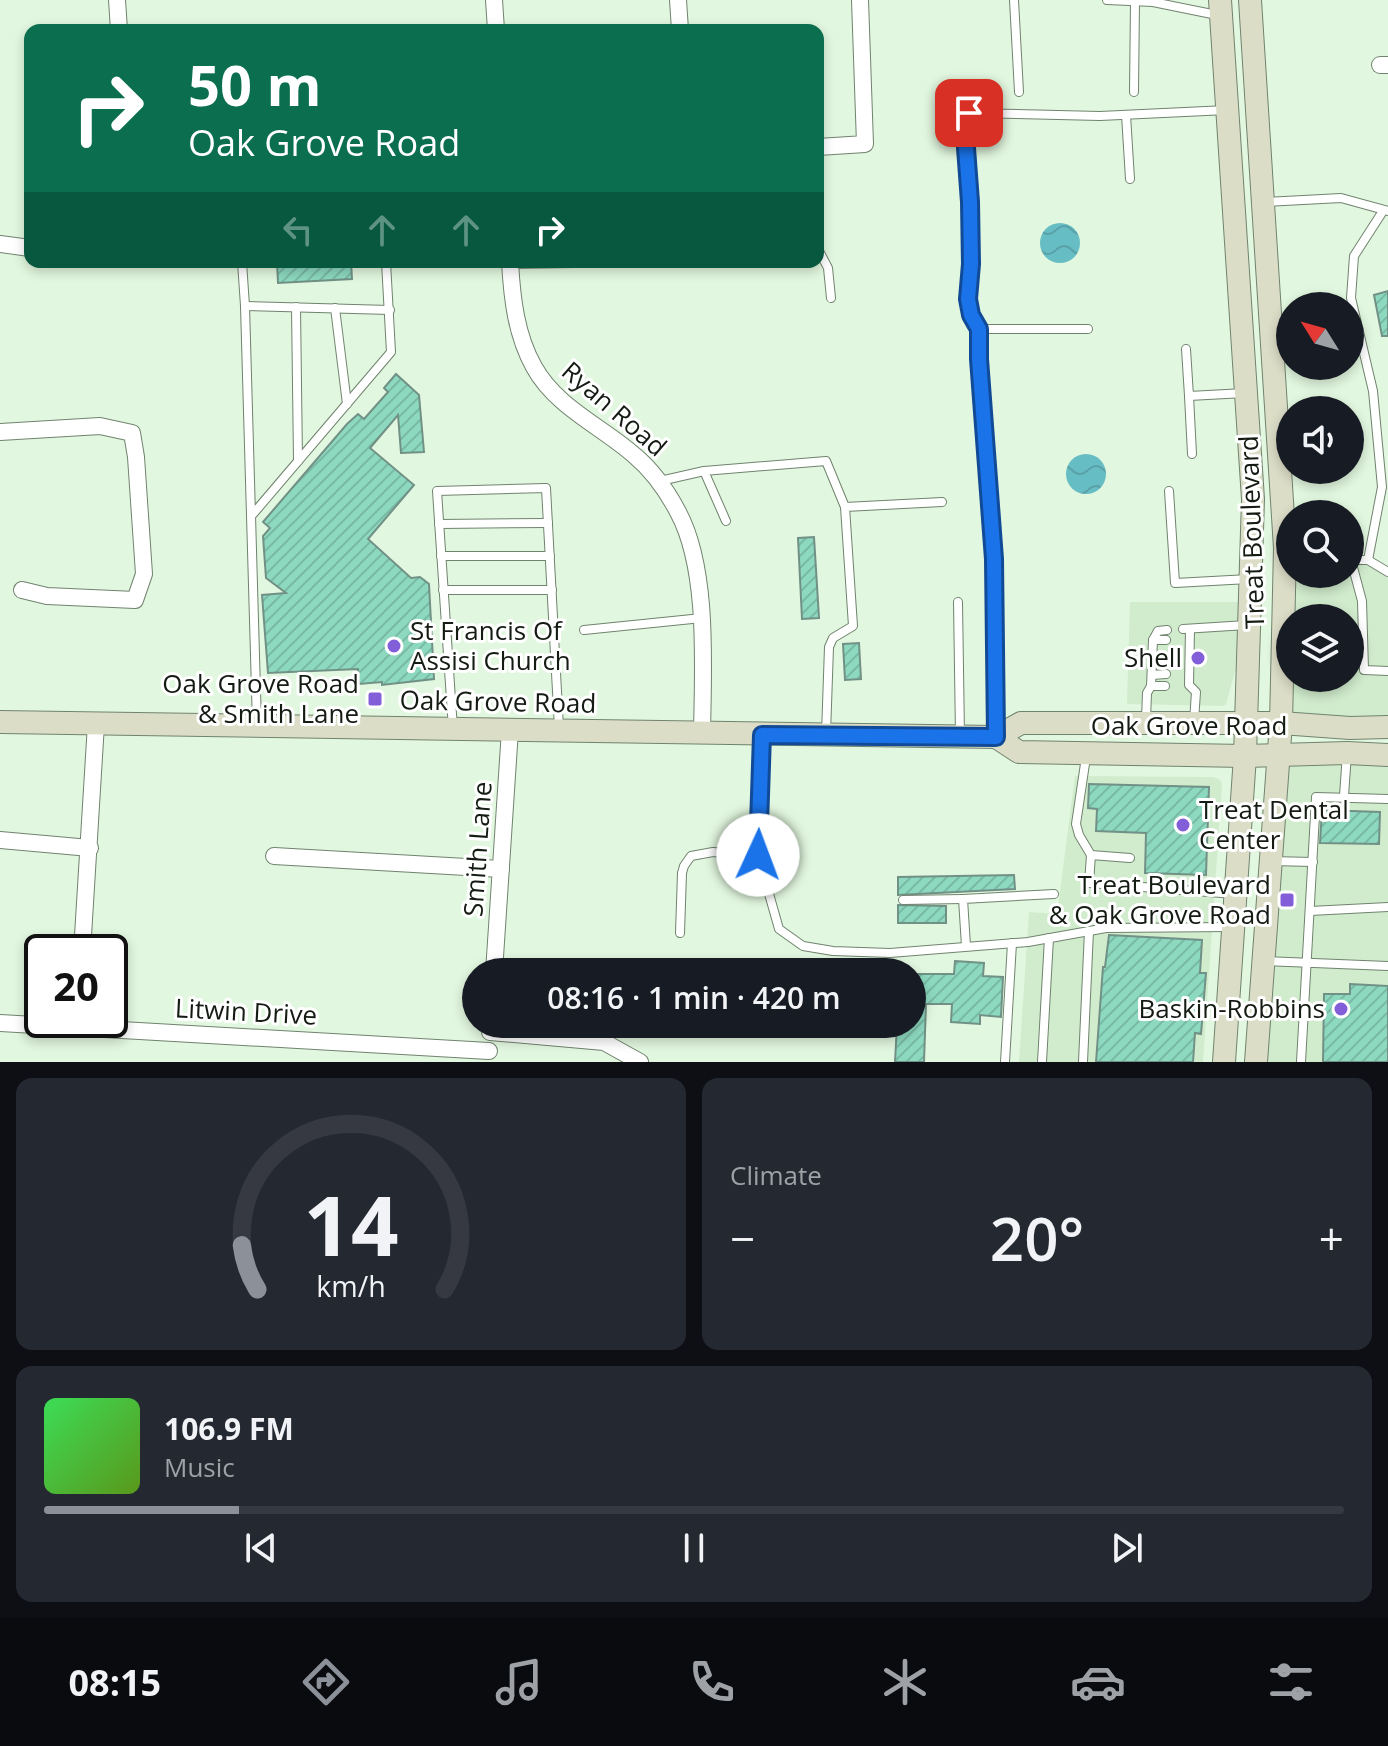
<!DOCTYPE html>
<meta charset="utf-8">
<style>
:root{--surface:#171b24;--page:#242831;--text:#f1f3f6;--muted:#9ea1a6;--line:#363941;--accent:#8c9099}
body{margin:0;font-family:"Open Sans",sans-serif;background:var(--page);color:var(--text);height:100vh;display:flex;flex-direction:column;font-size:30px;white-space:nowrap}
*{box-sizing:border-box;margin:0}
p{font-size:26px;color:var(--muted)}
.icon{flex:none;width:44px;height:44px;fill:none;stroke:currentColor;stroke-width:2;stroke-linecap:round;stroke-linejoin:round}
.map{position:relative;height:1062px;overflow:hidden}
.panel{display:flex;flex-direction:column;gap:16px;padding:16px;background:#0d0f14;flex:1}
.panel>*{flex:none}
.banner{position:absolute;left:24px;top:24px;width:800px;height:244px;border-radius:16px;box-shadow:0 4px 12px #0003;background:#0b6e4f;color:#fff;overflow:hidden}
.needle{width:52px;rotate:307deg}
.buttons{position:absolute;left:1276px;top:292px;display:grid;gap:16px}
.buttons a{display:grid;place-items:center;width:88px;height:88px;border-radius:50%;background:var(--surface);box-shadow:0 4px 12px #0003;font-size:40px}
.speed{position:absolute;left:24px;top:934px;display:flex;gap:16px;font-size:40px;font-weight:700;text-align:center}
.speed>*{display:grid;place-content:center;width:104px;height:104px;border-radius:50%;background:var(--surface);box-shadow:0 4px 12px #0003;line-height:1}
.speed .limit{border:4px solid #111;border-radius:12px;background:#fff;color:#111}
.pin{position:absolute;display:grid;place-items:center;width:68px;height:68px;color:#fff;margin:-34px;border-radius:16px;box-shadow:0 4px 12px #0006}
.me{position:absolute;width:88px;margin:-44px;rotate:2deg;stroke-linejoin:round;filter:drop-shadow(0 0 6px #0008)}
.turn{display:flex;align-items:center;gap:28px;height:168px;padding:0 32px;font-size:36px}
.turn .icon{width:104px;height:104px;stroke-width:2.5}
.turn b{display:block;font-size:56px;line-height:68px}
.lanes{display:flex;align-items:center;height:76px;padding:0 32px;background:#0003;justify-content:center;gap:40px;direction:ltr}
.lanes .off{opacity:.35}
.big{font-size:60px;font-weight:600;line-height:1.1}
.panel .widget{flex:1;display:flex;flex-direction:column;justify-content:center;gap:12px;min-width:0;padding:0 28px;border-radius:16px;background:var(--page)}
.panel .dial{align-items:center;gap:0}
.dial svg{height:208px;overflow:visible;fill:none;stroke:var(--line);stroke-width:7;stroke-linecap:round;text-anchor:middle}
.dial text{fill:var(--text);stroke:none}
.song{display:flex;align-items:center;gap:24px}
.cover{width:96px;height:96px;border-radius:12px;background:linear-gradient(135deg,hsl(130 70% 55%),hsl(90 70% 35%))}
.played{height:8px;border-radius:4px;background:linear-gradient(90deg,var(--accent) 15%,var(--line) 15%)}
.keys{display:flex;justify-content:space-around;direction:ltr}
.heat{display:flex;justify-content:space-between;align-items:center;font-size:44px;direction:ltr}
.panel .tiles{flex:1;display:grid;gap:16px;grid-template-columns:1fr 1fr}
.widget:last-child{grid-column:span 2}
.trip{position:absolute;left:462px;top:958px;width:464px;height:80px;border-radius:40px;background:var(--surface);box-shadow:0 4px 12px #0003;font-weight:600;line-height:80px;text-align:center}
.dock{display:flex;height:128px;justify-content:space-around;align-items:center;background:#090b0e;color:var(--muted)}
.dock .icon{width:56px;height:56px}
.dock .on{color:var(--accent)}
.dock b{font-size:36px;color:var(--text)}
.map>svg:first-child{display:block}
.built{fill:#d1eccd;fill-rule:evenodd}
.water{fill:url(#water-waves)}
.building{fill:url(#building-hatch);stroke:#719186;stroke-width:2}
.lines{fill:none;stroke-linecap:round;stroke-linejoin:round}
.lane-casing{stroke:#70836e;stroke-width:10}
.street-casing{stroke:#70836e;stroke-width:18}
.secondary-casing{stroke:#70836e;stroke-width:24}
.lane{stroke:#fff;stroke-width:8}
.street{stroke:#fff;stroke-width:16}
.secondary{stroke:#dcddc7;stroke-width:22}
.route-casing{stroke:#114b97;stroke-width:20}
.route{stroke:#1a73e8;stroke-width:14}
.poi-dot{fill:#825fd9;stroke:#fff;stroke-width:3}
.labels{text-anchor:middle;stroke-width:6;stroke-linejoin:round;paint-order:stroke}
.street-label{font-size:26px;fill:#141b13;stroke:#fff}
.poi-label{font-size:26px;fill:#141b13;stroke:#fff;text-anchor:end}
</style>
<div class="map">
<svg width="1388" height="1062" viewBox="0 0 1388 1062">
<defs>
<pattern id="water-waves" width="16" height="10" patternUnits="userSpaceOnUse" patternTransform="scale(2)"><rect width="16" height="10" fill="#67bdc4"/><path d="M0 5q4-4 8 0t8 0" fill="none" stroke="#58a2a8"/></pattern>
<pattern id="building-hatch" width="6" height="6" patternUnits="userSpaceOnUse" patternTransform="scale(2)"><rect width="6" height="6" fill="#8dd9c0"/><path d="M-1 1l2-2M0 6l6-6M5 7l2-2" fill="none" stroke="#79baa4"/></pattern>
</defs>
<rect width="100%" height="100%" fill="#e2f7df"/>
<!-- built -->
<g class="built">
<path d="M1350,560H1368L1388,572V727L1281,723L1290,574H1350ZM1290,618H1350V678H1290Z"/>
<path d="M1130,602H1248V625L1226,704L1223,706L1127,704Z"/>
<path d="M1278,754L1388,755V1062H1256Z"/>
<path d="M1075,776L1213,777L1219,779L1222,784L1203,1062H1019L1029,912L1057,914Z"/>
</g>
<!-- water -->
<g class="water">
<circle cx="1060" cy="243" r="20"/>
<circle cx="1086" cy="474" r="20"/>
</g>
<!-- building -->
<g class="building">
<path d="M277,262H351L352,279L278,283Z"/>
<path d="M1388,291V336H1382L1374,295Z"/>
<path d="M396,374L419,395L424,452L401,453L398,415L370,448L414,485L368,539L411,578L420,577L429,584L434,679L382,685V682L359,684L358,669L268,673L262,595L286,593L266,578L263,536L270,528L263,522L347,424L358,414L364,419L388,392L384,388Z"/>
<path d="M814,537L819,618L802,619L798,538Z"/>
<path d="M859,643L861,679L845,680L843,644Z"/>
<path d="M1089,784L1209,787L1206,875L1145,873L1146,833L1096,831L1097,809L1088,808Z"/>
<path d="M1322,810L1380,812L1379,844L1320,843Z"/>
<path d="M1014,875L1015,889L898,895V877Z"/>
<path d="M898,905L946,906V923H898Z"/>
<path d="M1109,935L1202,940L1200,973H1206L1201,1034L1195,1033L1193,1062H1096L1103,967H1105Z"/>
<path d="M955,961L984,963L983,976L1003,977L1001,1017L980,1015V1024L951,1022L952,1004H926L924,1062H895L897,1024H912V974H954Z"/>
<path d="M1350,984L1388,986V1062H1323L1324,994H1350Z"/>
</g>
<g class="lines">
<!-- lane casing -->
<g class="lane-casing">
<g id="lane">
<path d="M1014,0L1019,92"/>
<path d="M1107,0L1153,2L1217,15"/>
<path d="M1134,92L1135,1"/>
<path d="M1126,115L1130,179"/>
<path d="M1264,202L1341,198L1388,211"/>
<path d="M818,249L828,268L831,298"/>
<path d="M242,262L245,306L257,725"/>
<path d="M511,264L636,262"/>
<path d="M245,306L390,310"/>
<path d="M296,307L298,461"/>
<path d="M335,308L347,404"/>
<path d="M979,329L971,315L968,299L971,264L965,115L969,113L1100,116L1227,110"/>
<path d="M1186,349L1189,396L1245,393"/>
<path d="M1189,396L1192,454"/>
<path d="M660,481L704,471"/>
<path d="M1169,491L1175,583L1249,579"/>
<path d="M253,514L391,352L386,262"/>
<path d="M726,521L704,471L826,461L845,507"/>
<path d="M439,524L548,523"/>
<path d="M441,556H550"/>
<path d="M1350,560H1368L1388,572"/>
<path d="M1351,560L1362,601L1364,670L1388,671"/>
<path d="M1368,560L1382,487L1373,391L1351,298L1354,256L1383,211"/>
<path d="M443,590H552"/>
<path d="M958,602L960,736"/>
<path d="M1183,629L1247,625"/>
<path d="M1190,629L1189,685L1196,692L1194,721"/>
<path d="M584,630L702,618"/>
<path d="M1153,640H1166"/>
<path d="M1152,675L1166,674"/>
<path d="M1151,686H1165"/>
<path d="M1146,719L1147,693L1151,686L1153,640L1158,631L1167,630"/>
<path d="M453,729L437,491L546,488L559,728"/>
<path d="M996,732L994,559L979,359V329H1088"/>
<path d="M826,734L829,647L833,638L853,626L845,507L942,502"/>
<path d="M762,735L758,855L779,929L803,946L833,951L890,953L1028,942L1106,928L1233,927"/>
<path d="M1086,757L1076,824L1079,835L1091,855"/>
<path d="M1344,796L1347,753"/>
<path d="M1130,858L1091,855L1089,883L1235,894"/>
<path d="M1271,861L1313,862"/>
<path d="M903,900L963,899"/>
<path d="M1310,911L1388,907"/>
<path d="M680,933L682,873L684,866L691,856L713,852L758,855"/>
<path d="M966,946L963,899L1054,894"/>
<path d="M1264,961L1388,966"/>
<path d="M1005,1062L1012,943"/>
<path d="M1042,1062L1049,938"/>
<path d="M1083,1062L1089,931"/>
<path d="M1301,1062L1316,797L1388,799"/>
</g>
</g>
<!-- street casing -->
<g class="street-casing">
<g id="street">
<path d="M117,0L119,30"/>
<path d="M494,0L496,30"/>
<path d="M678,0L680,30"/>
<path d="M1380,65H1388"/>
<path d="M818,147L865,144L860,0"/>
<path d="M0,244L30,248"/>
<path d="M510,262C512,298 516,335 534,367C556,407 601,426 634,455C652,470 667,491 678,512C709,569 703,668 702,733"/>
<path d="M0,432L100,426L132,433L136,457L144,574L135,600L47,596L22,590"/>
<path d="M0,840L90,848"/>
<path d="M274,856L501,869"/>
<path d="M82,952L96,724"/>
<path d="M494,972L510,730"/>
<path d="M0,1023L489,1051"/>
<path d="M490,1032L604,1042L640,1062"/>
</g>
</g>
<!-- secondary casing -->
<g class="secondary-casing">
<g id="secondary">
<path d="M1220,0L1253,499L1245,756L1224,1062"/>
<path d="M1250,0L1285,548L1281,723L1256,1062"/>
<path d="M0,722L996,737L1021,723H1281L1350,728L1388,727"/>
<path d="M996,737L1019,752L1245,756L1347,753L1388,755"/>
</g>
</g>
<!-- lane -->
<use href="#lane" class="lane"/>
<!-- street -->
<use href="#street" class="street"/>
<!-- secondary -->
<use href="#secondary" class="secondary"/>
</g>
<g class="lines">
<!-- route casing -->
<g class="route-casing">
<path id="route" d="M758,855L762,735L996,737L994,559L979,359V329L971,315L968,299L971,264L970,202L964,121L969,113"/>
</g>
<!-- route -->
<use href="#route" class="route"/>
</g>
<!-- markers -->
<g class="poi-dot">
<circle cx="394" cy="646" r="8"/>
<circle cx="1198" cy="658" r="8"/>
<rect x="367" y="691" width="16" height="16" rx="4"/>
<circle cx="1183" cy="825" r="8"/>
<rect x="1279" y="892" width="16" height="16" rx="4"/>
<circle cx="1341" cy="1009" r="8"/>
</g>
<g class="labels">
<!-- street labels -->
<g class="street-label">
<text transform="translate(614 409) rotate(41)" y="9">Ryan Road</text>
<text transform="translate(1252 532) rotate(-92)" y="9">Treat Boulevard</text>
<text transform="translate(498 702) rotate(1)" y="9">Oak Grove Road</text>
<text x="1189" y="735">Oak Grove Road</text>
<text transform="translate(478 849) rotate(-86)" y="9">Smith Lane</text>
<text transform="translate(246 1012) rotate(3)" y="9">Litwin Drive</text>
</g>
<!-- poi labels -->
<g class="poi-label">
<text x="410" y="640" text-anchor="start">St Francis Of<tspan x="410" dy="30">Assisi Church</tspan></text>
<text x="1182" y="667">Shell</text>
<text x="359" y="693">Oak Grove Road<tspan x="359" dy="30">&amp; Smith Lane</tspan></text>
<text x="1199" y="819" text-anchor="start">Treat Dental<tspan x="1199" dy="30">Center</tspan></text>
<text x="1271" y="894">Treat Boulevard<tspan x="1271" dy="30">&amp; Oak Grove Road</tspan></text>
<text x="1325" y="1018">Baskin-Robbins</text>
</g>
</g>
</svg>
<div class="buttons">
<a><svg class="needle" viewBox="-14 -14 28 28"><path d="M0-13l5 13h-10z" fill="#e53935"/><path d="M0 13l5-13h-10z" fill="#9ea1a6"/></svg></a>
<a><svg class="icon" aria-label="sound" viewBox="0 0 24 24"><path d="M4 9h4l5-4v14l-5-4H4zM17 9q2 3 0 6"/></svg></a>
<a><svg class="icon" aria-label="search" viewBox="0 0 24 24"><circle cx="10" cy="10" r="6"/><path d="M15 15l6 6"/></svg></a>
<a><svg class="icon" aria-label="layers" viewBox="0 0 24 24"><path d="M12 4l9 5-9 5-9-5zM3 14l9 5 9-5"/></svg></a>
</div>
<div class="speed"><div class="limit">20</div></div>
<div class="pin" style="left:969px;top:113px;background:#d93025"><svg class="icon" aria-label="arrive" viewBox="0 0 24 24"><path d="M6 21V4h12l-3 4 3 4H6"/></svg></div>
<svg class="me" style="left:758px;top:855px" viewBox="-20 -20 40 40"><circle r="19" fill="#fff"/><path d="M0-13L10 11 0 6-10 11z" fill="#1a73e8"/></svg>
<div class="trip">08:16 · 1 min · 420 m</div>
<div class="banner">
<div class="turn"><svg class="icon" aria-label="right" viewBox="0 0 24 24"><path d="M7 20v-9h11M14 6l5 5-5 5"/></svg><div><b>50 m</b>Oak Grove Road</div></div>
<div class="lanes"><svg class="icon off" aria-label="left" viewBox="0 0 24 24"><path d="M17 20v-9H6M10 6l-5 5 5 5"/></svg><svg class="icon off" aria-label="ahead" viewBox="0 0 24 24"><path d="M12 20V5M6 11l6-6 6 6"/></svg><svg class="icon off" aria-label="ahead" viewBox="0 0 24 24"><path d="M12 20V5M6 11l6-6 6 6"/></svg><svg class="icon" aria-label="right" viewBox="0 0 24 24"><path d="M7 20v-9h11M14 6l5 5-5 5"/></svg></div>
</div>
</div>
<section class="panel">
<div class="tiles">
<div class="widget dial"><svg viewBox="0 0 100 80">
<path d="M14 69A42 42 0 1 1 86 69"/>
<path d="M14 69A42 42 0 0 1 8 52" stroke="#8c9099"/>
<text x="50" y="56" font-size="32" font-weight="700">14</text>
<text x="50" y="72" font-size="11">km/h</text>
</svg></div>
<div class="widget"><p>Climate</p>
<div class="heat"><a>−</a><b class="big">20°</b><a>+</a></div>
</div>
<div class="widget">
<div class="song"><i class="cover"></i><div><b>106.9 FM</b><p>Music</p></div></div>
<div class="played"></div>
<div class="keys"><svg class="icon" aria-label="previous" viewBox="0 0 24 24"><path d="M18 5L8 12l10 7zM5 5v14"/></svg><svg class="icon" aria-label="pause" viewBox="0 0 24 24"><path d="M8 5v14M16 5v14"/></svg><svg class="icon" aria-label="next" viewBox="0 0 24 24"><path d="M6 5l10 7-10 7zM19 5v14"/></svg></div>
</div>
</div>
</section>
<nav class="dock">
<b>08:15</b>
<svg class="icon on" aria-label="directions" viewBox="0 0 24 24"><path d="M12 3l9 9-9 9-9-9zM9 14v-3h6M13 9l2 2-2 2"/></svg>
<svg class="icon" aria-label="music" viewBox="0 0 24 24"><path d="M9 18V5l10-2v13"/><circle cx="6" cy="18" r="3"/><circle cx="16" cy="16" r="3"/></svg>
<svg class="icon" aria-label="phone" viewBox="0 0 24 24"><path d="M5 4h4l2 5-3 2q2 4 5 5l2-3 5 2v4C11 20 4 13 5 4z"/></svg>
<svg class="icon" aria-label="climate" viewBox="0 0 24 24"><path d="M12 3v18M4 7l16 10M4 17L20 7"/></svg>
<svg class="icon" aria-label="car" viewBox="0 0 24 24"><path d="M5 17H2v-5l4-1 3-4h7l3 4 3 1v5h-3M9 17h6M6 11h13"/><circle cx="7" cy="17" r="2"/><circle cx="17" cy="17" r="2"/></svg>
<svg class="icon" aria-label="filters" viewBox="0 0 24 24"><path d="M4 7h16M4 17h16"/><circle cx="9" cy="7" r="2"/><circle cx="15" cy="17" r="2"/></svg>
</nav>
